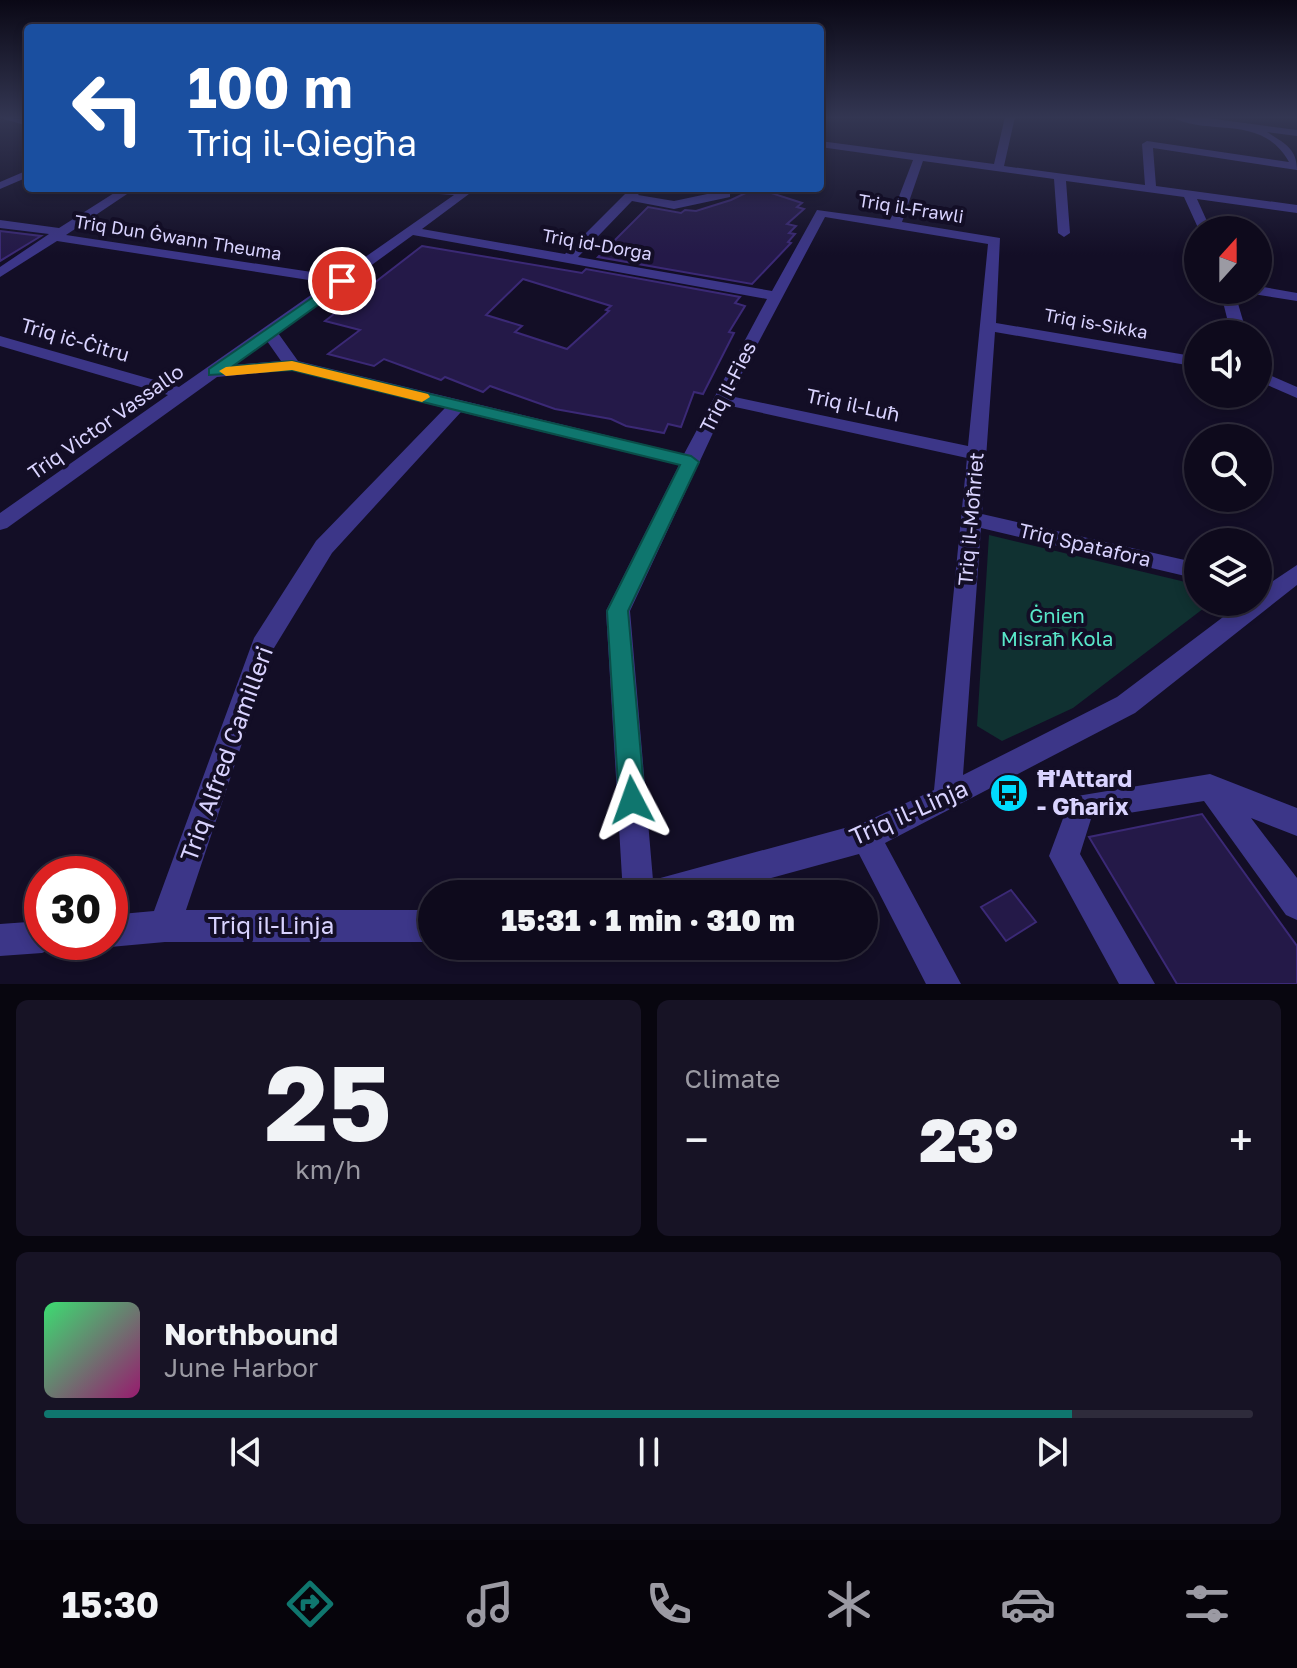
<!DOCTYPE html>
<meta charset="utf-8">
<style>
:root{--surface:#0e0a1c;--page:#171325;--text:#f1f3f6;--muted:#9b9aa3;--line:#2e2b3b;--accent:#0f766e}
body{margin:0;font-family:"Golos Text",sans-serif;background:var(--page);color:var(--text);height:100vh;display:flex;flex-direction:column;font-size:30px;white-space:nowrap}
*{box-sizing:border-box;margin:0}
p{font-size:26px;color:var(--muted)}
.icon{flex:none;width:44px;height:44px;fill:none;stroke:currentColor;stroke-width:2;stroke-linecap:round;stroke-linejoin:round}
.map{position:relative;height:984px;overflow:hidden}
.sheet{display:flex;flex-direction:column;gap:16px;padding:16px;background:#08060f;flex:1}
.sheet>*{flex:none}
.top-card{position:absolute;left:24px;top:24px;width:800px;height:168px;border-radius:8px;box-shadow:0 4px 12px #0003,0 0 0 2px var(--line);background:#1a4fa0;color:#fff;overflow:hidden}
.needle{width:52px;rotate:21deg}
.tools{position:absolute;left:1184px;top:216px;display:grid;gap:16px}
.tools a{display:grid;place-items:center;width:88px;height:88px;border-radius:50%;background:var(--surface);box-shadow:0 4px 12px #0003,0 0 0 2px var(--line);font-size:40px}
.speed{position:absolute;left:24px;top:856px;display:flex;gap:16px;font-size:40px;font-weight:700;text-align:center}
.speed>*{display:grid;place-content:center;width:104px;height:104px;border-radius:50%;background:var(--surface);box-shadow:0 4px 12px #0003,0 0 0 2px var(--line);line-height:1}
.speed .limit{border:12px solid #d22;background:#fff;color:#111}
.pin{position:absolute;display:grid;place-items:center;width:68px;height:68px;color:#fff;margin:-34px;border:4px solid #fff;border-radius:50%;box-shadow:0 2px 8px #0007}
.me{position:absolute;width:88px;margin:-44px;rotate:356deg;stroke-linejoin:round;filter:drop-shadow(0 0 6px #0008)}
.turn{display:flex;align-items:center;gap:28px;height:168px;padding:0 32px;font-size:36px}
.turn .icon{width:104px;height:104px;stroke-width:2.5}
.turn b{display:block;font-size:56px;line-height:68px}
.big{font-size:60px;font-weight:800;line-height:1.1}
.sheet .widget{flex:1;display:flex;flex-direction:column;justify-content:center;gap:12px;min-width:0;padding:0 28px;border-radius:12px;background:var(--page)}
.sheet .dial{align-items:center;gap:0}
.dial b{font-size:104px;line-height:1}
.song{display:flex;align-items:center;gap:24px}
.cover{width:96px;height:96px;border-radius:12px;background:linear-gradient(135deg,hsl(140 70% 55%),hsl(320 70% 35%))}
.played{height:8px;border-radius:4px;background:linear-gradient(90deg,var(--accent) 85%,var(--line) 85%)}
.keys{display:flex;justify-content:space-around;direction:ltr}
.heat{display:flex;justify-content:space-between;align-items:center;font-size:44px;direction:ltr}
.sheet .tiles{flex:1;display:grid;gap:16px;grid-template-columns:1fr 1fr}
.widget:last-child{grid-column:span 2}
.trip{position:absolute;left:418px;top:880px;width:460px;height:80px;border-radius:40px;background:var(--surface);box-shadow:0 4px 12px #0003,0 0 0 2px var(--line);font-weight:800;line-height:80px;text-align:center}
.tab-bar{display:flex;height:128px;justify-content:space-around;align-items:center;background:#06040b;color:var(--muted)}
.tab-bar .icon{width:56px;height:56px}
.tab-bar .on{color:var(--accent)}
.tab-bar b{font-size:36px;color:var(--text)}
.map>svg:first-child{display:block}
.green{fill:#103131}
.building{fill:#241948;stroke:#3b2976;stroke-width:2;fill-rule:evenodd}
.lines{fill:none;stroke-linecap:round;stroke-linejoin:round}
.minor{fill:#3c3688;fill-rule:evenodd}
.route{fill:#0f766e;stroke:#0a4d48;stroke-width:2}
.slow{fill:#f59e0b}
.labels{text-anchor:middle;stroke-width:8;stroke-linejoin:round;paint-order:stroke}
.far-street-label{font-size:18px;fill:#d9d3ff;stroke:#130e26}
.street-label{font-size:20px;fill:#d9d3ff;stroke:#130e26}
.park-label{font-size:20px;fill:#58e6c8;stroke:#130e26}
.near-street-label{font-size:24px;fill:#d9d3ff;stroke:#130e26}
.near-poi-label{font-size:24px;font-weight:bold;fill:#d9d3ff;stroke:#130e26;text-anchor:start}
</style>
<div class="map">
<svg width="1297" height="984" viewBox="0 0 1297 984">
<rect width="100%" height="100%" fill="#130e26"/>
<!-- green -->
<path class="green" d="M989,535L1198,585V602H1212L1073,708L1002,741L977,726Z"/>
<!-- building -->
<g class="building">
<path d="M756,188L802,203L797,207L804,209L787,224L796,226L789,233L795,234L788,242L791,243L752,284L598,257L648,207L681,213L685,210L696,211L731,200Z"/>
<path d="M0,231L41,236L0,261Z"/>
<path d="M422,246L582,273L586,269L740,297L735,303L745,306L729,332L734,333L703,394L694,392L681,427L668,424L664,433L626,426L611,419L555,409L490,386L483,392L445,377L441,380L384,359L374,366L328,354L360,330L325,321ZM523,279L611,306L606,310L609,311L567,349L515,332L522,326L486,315Z"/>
<path d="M1202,814L1297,946V984H1177L1089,837Z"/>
<path d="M1011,890L1036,922L1006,941L981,907Z"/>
</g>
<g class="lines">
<!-- minor -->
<g class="minor">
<path d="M2,117L28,120V126L4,119Z"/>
<path d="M820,117H825V118L820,121Z"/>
<path d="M1005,117H1015L1004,166L1145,185L1142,144L1147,141L1289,162C1262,113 1209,137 1172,117H1200L1297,130V136L1267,132C1284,143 1297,148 1297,170L1153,148L1156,186L1297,205V213L1197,199L1211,230H1199L1184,197L1066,181L1070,233L1064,237L1058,233L1054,179L923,161L902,222L1000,238L996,323L1198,357V367L995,332L982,514L1198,563V579L981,528L963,775L1117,697L1243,602H1258V591L1297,565V585L1135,713L885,843L961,984H926L859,854L713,894H623L606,611L679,465L461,412L332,553L274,648L186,910H432V942H165L110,947L99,942H110V915L154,911L254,638L316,541L445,408L292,370L217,377L7,528L0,530V513L168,395L0,346V336L179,387L328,283L57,241L0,277V267L49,234L0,228V220L59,228L122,188H136L66,235L338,276L454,195L394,191L388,188H477L422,229L565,254L631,188H644L638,195L674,201L726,190L730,191V197L674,209L632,201L578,257L772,291L817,210L890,220L913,160L820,147V141L994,164ZM825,217L988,244L968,446L730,396ZM413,235L767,299L684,454L298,361L278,333ZM267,341L281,361L233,365ZM726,405L967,458L934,790L863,823L653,880L630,611Z"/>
<path d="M28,170V177L0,189V182Z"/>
<path d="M1258,286L1297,293V301L1253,294L1246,290H1258Z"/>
<path d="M1220,290H1234L1247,334H1231Z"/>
<path d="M1258,370L1297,387V398L1258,381Z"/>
<path d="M1210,774L1297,808V836L1251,818L1297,878V920L1286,915L1204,801L1091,819L1080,854L1155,984H1119L1049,856L1071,797Z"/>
<path d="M42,921V942H56L53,948L42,953L0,956V924Z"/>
</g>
</g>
<!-- sky -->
<linearGradient id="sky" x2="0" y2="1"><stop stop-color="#0a0815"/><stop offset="0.46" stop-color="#333652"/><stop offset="1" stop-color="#333652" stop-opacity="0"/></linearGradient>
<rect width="1297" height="255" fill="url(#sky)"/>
<!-- route -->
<path class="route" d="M342,277L347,278V284L233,366L292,361L691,456L699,462L628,611L645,800L641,809L632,812L623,809L619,800L607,611L680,465L292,370L209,375V369Z"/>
<!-- slow -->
<path class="slow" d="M292,361L428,394L430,397L422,402L292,370L226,376L219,371L226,367Z"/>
<!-- icons -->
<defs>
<g id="bus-disc" transform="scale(2)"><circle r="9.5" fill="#00dcfe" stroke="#130e26"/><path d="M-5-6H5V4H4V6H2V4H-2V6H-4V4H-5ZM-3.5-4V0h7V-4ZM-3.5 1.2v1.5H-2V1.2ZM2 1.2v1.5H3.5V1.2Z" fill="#111"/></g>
</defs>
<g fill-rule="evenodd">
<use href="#bus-disc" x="1009" y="793"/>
</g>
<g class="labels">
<!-- far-street labels -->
<g class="far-street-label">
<text transform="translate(911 209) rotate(9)" y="6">Triq il-Frawli</text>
<text transform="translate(178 238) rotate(9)" y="6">Triq Dun Ġwann Theuma</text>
<text transform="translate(597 245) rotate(10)" y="6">Triq id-Dorga</text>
<text transform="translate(1096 324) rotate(10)" y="6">Triq is-Sikka</text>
</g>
<!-- street labels -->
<g class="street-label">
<text transform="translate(75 340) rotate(16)" y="7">Triq iċ-Ċitru</text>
<text transform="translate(728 387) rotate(-63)" y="7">Triq il-Fies</text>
<text transform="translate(853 405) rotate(12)" y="7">Triq il-Luħ</text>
<text transform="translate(106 422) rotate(-35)" y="7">Triq Victor Vassallo</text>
<text transform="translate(971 519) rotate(-85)" y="7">Triq il-Moħriet</text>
<text transform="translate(1085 545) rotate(13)" y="7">Triq Spatafora</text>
</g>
<!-- park labels -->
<g class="park-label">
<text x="1057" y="623">Ġnien<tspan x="1057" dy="23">Misraħ Kola</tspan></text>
</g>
<!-- near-street labels -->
<g class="near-street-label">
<text transform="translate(227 754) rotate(-70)" y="8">Triq Alfred Camilleri</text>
<text transform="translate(909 813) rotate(-24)" y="8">Triq il-Linja</text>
<text x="271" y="934">Triq il-Linja</text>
</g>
<!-- near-poi labels -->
<g class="near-poi-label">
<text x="1037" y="787">Ħ'Attard<tspan x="1037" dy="28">- Għarix</tspan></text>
</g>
</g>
</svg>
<div class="tools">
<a><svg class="needle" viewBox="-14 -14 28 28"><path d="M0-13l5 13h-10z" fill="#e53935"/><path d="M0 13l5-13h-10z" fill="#9b9aa3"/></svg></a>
<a><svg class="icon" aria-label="sound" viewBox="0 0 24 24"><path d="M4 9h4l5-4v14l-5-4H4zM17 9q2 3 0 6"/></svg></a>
<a><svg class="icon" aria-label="search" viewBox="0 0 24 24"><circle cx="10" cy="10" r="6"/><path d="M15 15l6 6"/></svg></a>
<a><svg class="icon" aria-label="layers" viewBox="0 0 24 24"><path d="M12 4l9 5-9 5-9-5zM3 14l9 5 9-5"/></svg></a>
</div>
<div class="speed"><div class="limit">30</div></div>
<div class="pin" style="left:342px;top:281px;background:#d93025"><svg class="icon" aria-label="arrive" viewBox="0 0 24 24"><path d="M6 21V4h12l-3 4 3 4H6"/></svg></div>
<svg class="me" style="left:632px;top:800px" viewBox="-20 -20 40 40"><path d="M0-17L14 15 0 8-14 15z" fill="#0f766e" stroke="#fff" stroke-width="4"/></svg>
<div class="trip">15:31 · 1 min · 310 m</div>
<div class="top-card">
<div class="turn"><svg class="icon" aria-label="left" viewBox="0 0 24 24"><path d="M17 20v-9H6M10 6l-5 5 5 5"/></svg><div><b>100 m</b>Triq il-Qiegħa</div></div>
</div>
</div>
<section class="sheet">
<div class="tiles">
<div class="widget dial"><b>25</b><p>km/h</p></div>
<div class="widget"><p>Climate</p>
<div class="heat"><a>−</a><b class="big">23°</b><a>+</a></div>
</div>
<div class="widget">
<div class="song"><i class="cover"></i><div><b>Northbound</b><p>June Harbor</p></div></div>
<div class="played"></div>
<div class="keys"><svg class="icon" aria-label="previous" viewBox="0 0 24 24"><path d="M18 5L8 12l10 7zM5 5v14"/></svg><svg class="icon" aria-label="pause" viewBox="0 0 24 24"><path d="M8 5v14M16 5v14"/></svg><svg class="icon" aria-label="next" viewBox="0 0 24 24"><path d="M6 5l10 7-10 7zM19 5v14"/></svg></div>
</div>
</div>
</section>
<nav class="tab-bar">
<b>15:30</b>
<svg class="icon on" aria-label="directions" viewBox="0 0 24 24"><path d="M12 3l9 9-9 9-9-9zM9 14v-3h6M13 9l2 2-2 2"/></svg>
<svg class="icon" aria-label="music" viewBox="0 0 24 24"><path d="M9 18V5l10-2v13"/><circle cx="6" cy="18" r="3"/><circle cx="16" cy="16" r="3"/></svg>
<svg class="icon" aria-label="phone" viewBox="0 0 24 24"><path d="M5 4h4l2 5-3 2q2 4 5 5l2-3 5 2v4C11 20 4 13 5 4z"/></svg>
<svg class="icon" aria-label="climate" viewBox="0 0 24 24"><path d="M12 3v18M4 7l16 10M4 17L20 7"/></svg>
<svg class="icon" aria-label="car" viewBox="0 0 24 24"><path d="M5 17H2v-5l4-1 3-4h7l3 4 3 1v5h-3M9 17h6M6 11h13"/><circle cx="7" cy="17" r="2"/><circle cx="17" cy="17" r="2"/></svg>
<svg class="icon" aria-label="filters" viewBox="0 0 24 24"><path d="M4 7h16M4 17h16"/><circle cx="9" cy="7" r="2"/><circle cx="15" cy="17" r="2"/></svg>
</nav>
